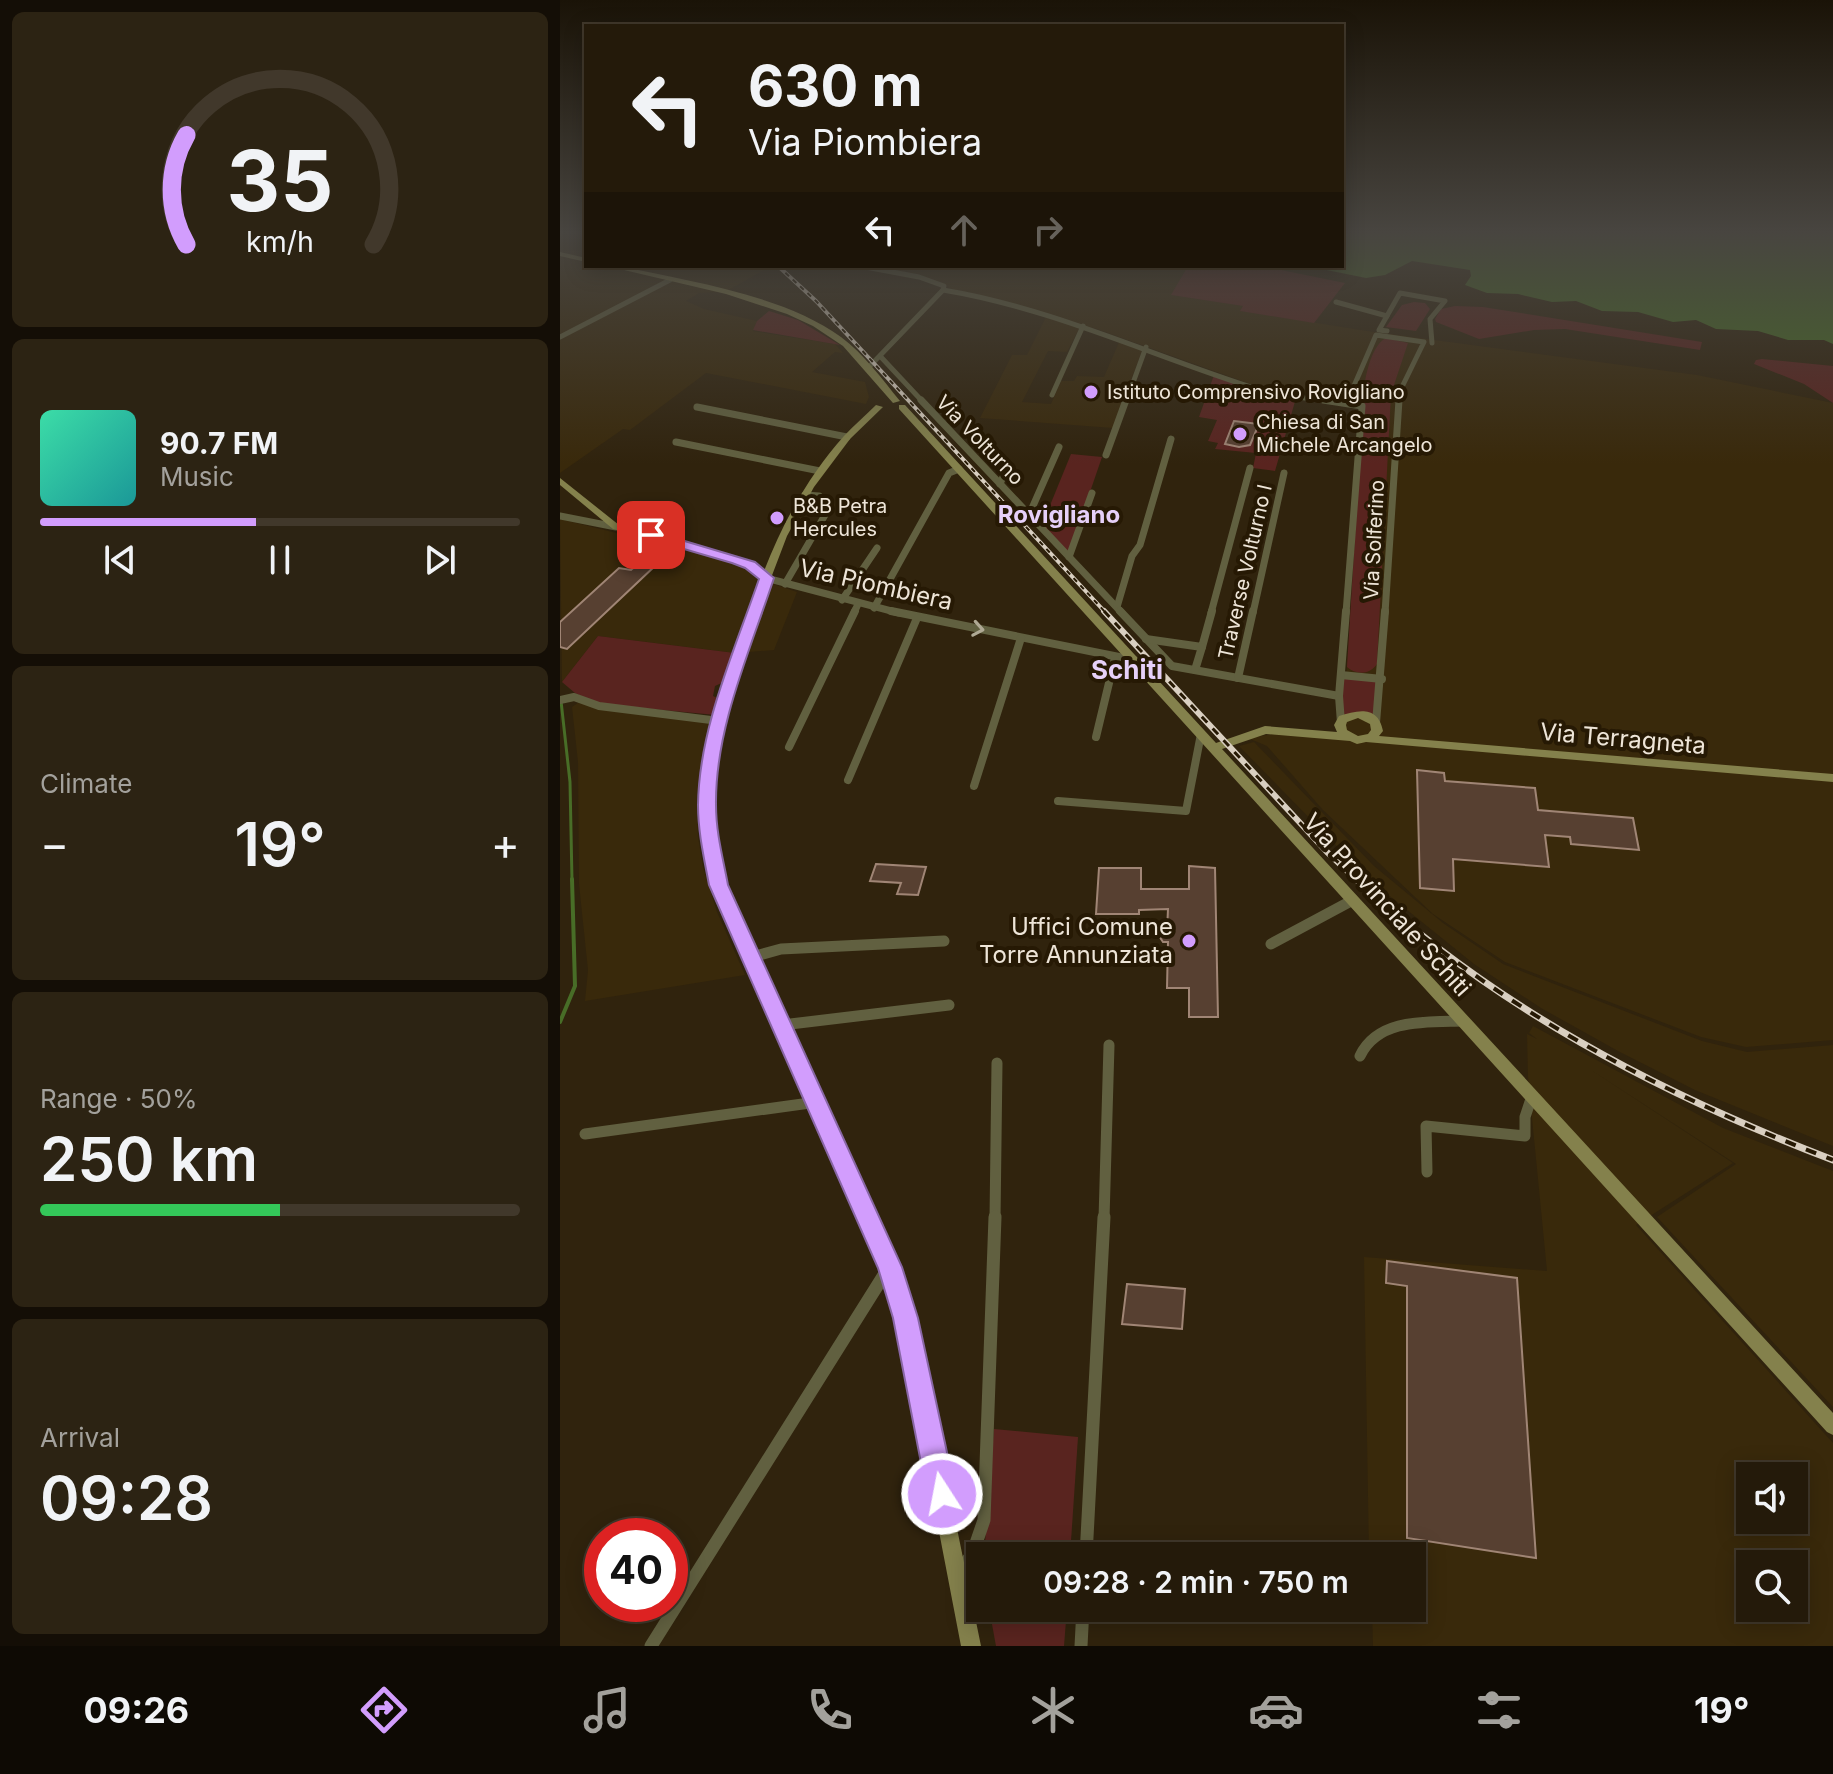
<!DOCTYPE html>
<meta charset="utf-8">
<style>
:root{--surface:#241a0a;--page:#2c2313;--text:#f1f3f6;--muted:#a3a19c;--line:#41382b;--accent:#d29dfd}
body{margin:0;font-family:Inter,sans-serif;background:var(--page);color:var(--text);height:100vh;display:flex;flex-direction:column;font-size:30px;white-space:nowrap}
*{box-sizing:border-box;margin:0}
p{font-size:26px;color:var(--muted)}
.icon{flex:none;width:44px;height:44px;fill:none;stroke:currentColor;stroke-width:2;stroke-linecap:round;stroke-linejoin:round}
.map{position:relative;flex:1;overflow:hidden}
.panel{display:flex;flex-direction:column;gap:12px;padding:12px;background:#140e06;width:560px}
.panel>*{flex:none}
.banner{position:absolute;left:24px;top:24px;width:760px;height:244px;border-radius:0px;box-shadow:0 4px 20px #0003,0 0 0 2px var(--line);background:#241a0a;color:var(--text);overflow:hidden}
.tools{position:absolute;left:1176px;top:1462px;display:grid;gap:16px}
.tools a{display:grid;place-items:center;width:72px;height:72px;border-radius:0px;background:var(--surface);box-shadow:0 4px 20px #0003,0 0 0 2px var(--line);font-size:40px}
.speed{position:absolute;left:24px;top:1518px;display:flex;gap:16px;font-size:40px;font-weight:700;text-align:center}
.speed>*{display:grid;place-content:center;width:104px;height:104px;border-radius:50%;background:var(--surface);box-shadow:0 4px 20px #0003,0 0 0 2px var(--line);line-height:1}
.speed .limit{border:12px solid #d22;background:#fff;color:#111}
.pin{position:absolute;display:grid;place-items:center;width:68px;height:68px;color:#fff;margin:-34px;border-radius:16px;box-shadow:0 4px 12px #0006}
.me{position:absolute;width:88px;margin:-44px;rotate:349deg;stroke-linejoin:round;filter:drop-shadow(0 0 6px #0008)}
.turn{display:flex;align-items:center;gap:28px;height:168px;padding:0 32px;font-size:36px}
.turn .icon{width:104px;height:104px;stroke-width:2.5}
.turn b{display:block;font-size:56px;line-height:68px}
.lanes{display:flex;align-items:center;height:76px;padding:0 32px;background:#0003;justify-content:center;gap:40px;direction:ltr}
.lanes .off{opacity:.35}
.big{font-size:60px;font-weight:600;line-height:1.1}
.panel .card{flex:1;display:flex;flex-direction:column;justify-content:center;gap:12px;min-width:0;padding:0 28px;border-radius:12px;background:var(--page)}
.panel .dial{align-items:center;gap:0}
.dial svg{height:208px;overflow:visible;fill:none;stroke:var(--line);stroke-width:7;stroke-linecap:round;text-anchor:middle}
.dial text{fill:var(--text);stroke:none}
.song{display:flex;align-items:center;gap:24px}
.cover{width:96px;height:96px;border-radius:12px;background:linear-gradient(135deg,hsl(160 70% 55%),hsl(180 70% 35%))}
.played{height:8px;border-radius:4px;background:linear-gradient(90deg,var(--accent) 45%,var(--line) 45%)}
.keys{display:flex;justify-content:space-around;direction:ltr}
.heat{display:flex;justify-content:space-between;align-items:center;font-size:44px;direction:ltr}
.charge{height:12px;border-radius:6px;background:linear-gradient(90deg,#34c759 50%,var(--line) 0)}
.trip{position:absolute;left:406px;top:1542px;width:460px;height:80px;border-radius:0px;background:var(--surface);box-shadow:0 4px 20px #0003,0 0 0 2px var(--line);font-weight:600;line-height:80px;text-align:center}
.tabs{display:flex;height:128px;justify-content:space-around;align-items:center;background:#0e0a04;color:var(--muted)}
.tabs .icon{width:56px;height:56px}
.tabs .on{color:var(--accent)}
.tabs b{font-size:36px;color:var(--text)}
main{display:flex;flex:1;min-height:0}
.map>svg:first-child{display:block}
.built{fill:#39290b;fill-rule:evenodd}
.green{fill:#59241f}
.water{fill:#486d27}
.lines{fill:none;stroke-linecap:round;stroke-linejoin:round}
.stream-far1{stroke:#486d27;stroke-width:3}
.stream{stroke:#486d27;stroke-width:4}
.building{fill:#574031;stroke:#a08575;stroke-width:2}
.street-far4{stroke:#616040;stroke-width:5}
.street-far3{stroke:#616040;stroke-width:7}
.street-far2{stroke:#616040;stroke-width:8}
.street-far1{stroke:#616040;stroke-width:11}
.street{stroke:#616040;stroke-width:13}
.secondary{fill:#84814c;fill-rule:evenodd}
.rail-far2-casing{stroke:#d9cfc1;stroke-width:4}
.rail-far1-casing{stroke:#d9cfc1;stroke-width:6}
.rail-casing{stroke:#d9cfc1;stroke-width:7}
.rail-far2{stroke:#261904;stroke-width:2;stroke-dasharray:5;stroke-linecap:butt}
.rail-far1{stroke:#261904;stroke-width:3;stroke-dasharray:8;stroke-linecap:butt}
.rail{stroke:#261904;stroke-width:4;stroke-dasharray:11;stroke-linecap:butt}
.oneway{stroke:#afa994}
.route{fill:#d29dfd;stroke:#8866a4;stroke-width:2}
.poi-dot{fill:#d29dfd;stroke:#261904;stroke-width:3}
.labels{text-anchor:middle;stroke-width:8;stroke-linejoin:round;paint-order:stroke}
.far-poi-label{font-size:20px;fill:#eee5d8;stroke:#261904;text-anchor:start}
.far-street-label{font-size:20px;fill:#eee5d8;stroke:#261904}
.far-quarter-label{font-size:24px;font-weight:bold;fill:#e6d0f9;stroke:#261904}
.street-label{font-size:24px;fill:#eee5d8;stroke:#261904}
.poi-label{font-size:24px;fill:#eee5d8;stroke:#261904;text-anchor:end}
.neighbourhood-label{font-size:26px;font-weight:bold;fill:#e6d0f9;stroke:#261904}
</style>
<main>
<section class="panel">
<div class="card dial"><svg viewBox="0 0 100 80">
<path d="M14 69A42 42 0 1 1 86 69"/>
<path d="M14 69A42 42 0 0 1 14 27" stroke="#d29dfd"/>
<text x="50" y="56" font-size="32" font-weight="700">35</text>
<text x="50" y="72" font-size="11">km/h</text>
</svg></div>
<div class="card">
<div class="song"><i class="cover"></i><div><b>90.7 FM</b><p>Music</p></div></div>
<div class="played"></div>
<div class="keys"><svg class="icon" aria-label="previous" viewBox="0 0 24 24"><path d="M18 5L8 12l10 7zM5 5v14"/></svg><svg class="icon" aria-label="pause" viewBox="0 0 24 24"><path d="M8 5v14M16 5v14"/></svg><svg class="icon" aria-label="next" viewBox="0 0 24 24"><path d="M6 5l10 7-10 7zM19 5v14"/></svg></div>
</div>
<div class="card"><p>Climate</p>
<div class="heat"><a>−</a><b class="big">19°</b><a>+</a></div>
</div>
<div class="card"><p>Range · 50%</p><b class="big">250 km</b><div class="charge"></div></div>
<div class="card"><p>Arrival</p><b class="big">09:28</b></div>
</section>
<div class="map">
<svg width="1273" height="1646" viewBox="0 0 1273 1646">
<rect width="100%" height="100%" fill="#30230d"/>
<!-- built -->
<g class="built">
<path d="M0,234H26V266H211L165,292L139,293L126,301L144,309L197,321L193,331L275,344L283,353L275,352L252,372L305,382L309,397L306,404L146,373L70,430L63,429L0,473Z"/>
<path d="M305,266H628L612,295L684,306L681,311L807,331L1137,375L1273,403V1040L1186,1047L1141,1037L945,962L873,914L763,810L707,746L688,738L719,733L782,738L805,406L696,386L534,328L520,327L507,352L488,351L462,402L491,404L501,381H514L517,376L544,377L560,340L583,348L553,428L420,418L452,355H467L487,315L397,291L372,280Z"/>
<path d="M0,519L169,561L213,584L237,592L214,650L175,653L38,636L2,682Z"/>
<path d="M18,703L148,722L151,726L137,795L138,837L143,867L157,912L185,975L25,1001L28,970L19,884L18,762L12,707Z"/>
<path d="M694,742L814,866L883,923L943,964L1142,1041L1187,1052L1273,1045V1146L1135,1090L1058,1051L981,1008L914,964L810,880L679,746Z"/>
<path d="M973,1026L1163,1128L1273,1171V1407L1097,1217L1176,1164L1028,1068L1173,1163L1076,1225L1273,1443V1646H813L812,1608H852V1556H809L804,1257L987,1271L968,1077L967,1034L977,1039L969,1033ZM1190,1476H1234V1520H1190ZM1190,1564H1234V1608H1190Z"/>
</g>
<!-- green -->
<g class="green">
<path d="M628,266H702L785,283L754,323L680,311L683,306L611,295Z"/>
<path d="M854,302L865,303L870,309L856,331L826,327L842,305Z"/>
<path d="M895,306L923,307L1142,342L1140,350L1005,329L974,330L919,339L876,322L875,319L881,309Z"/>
<path d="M209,311L238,320L280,345L193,330L197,321Z"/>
<path d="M826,338L848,343L831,394L817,664C810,675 796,675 787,667L804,388C806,373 812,345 826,338Z"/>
<path d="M1202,359L1273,366V403L1244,384L1194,364L1196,360Z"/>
<path d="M654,375L736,398L715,471L693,468L696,453L655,449L658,443L648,441L657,420L639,417Z"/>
<path d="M511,454L542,457L509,553L482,525Z"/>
<path d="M38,636L175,653L166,681L155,686L153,696L161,700L156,715L39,704L15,693L2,682Z"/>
<path d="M781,675L822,679L819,717L803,715L781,723Z"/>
<path d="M434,1429L518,1437L510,1556H424Z"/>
<path d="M429,1608H507L504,1646H436Z"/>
</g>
<!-- water -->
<path class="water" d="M782,234H1273V344L1264,340H1228L1198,331L1156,329L1136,320L1113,322L1078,312L1042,311L1016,301L992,302L958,294L927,293L905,285L911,276L910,270L852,261L825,275L806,278L747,266H782Z"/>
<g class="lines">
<!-- stream-far1 -->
<path class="stream-far1" d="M1,701L10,782L12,881"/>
<!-- stream -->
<path class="stream" d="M0,1022L15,986L12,879"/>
</g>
<!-- building -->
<g class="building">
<path d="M674,421L699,424L690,445L679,447L665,444Z"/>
<path d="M81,561L97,564L7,649L0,647V622L59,568L71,570Z"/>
<path d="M857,770L884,773L885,781L975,788L978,810L1073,818L1079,850L1011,844L1010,837L985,835L989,867L893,859L894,891L860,888Z"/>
<path d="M316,864L366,867L358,895L337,894L341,883L310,881Z"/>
<path d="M629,866L655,868L658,1017H629V988H607L608,942H603L599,936L600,931H607L608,909L579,910V914H536L539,868H581V889H629Z"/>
<path d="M827,1261L957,1278L976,1558L847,1538V1286L826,1283Z"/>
<path d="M567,1284L625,1289L622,1329L562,1324Z"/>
</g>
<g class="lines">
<!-- street-far4 -->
<g class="street-far4">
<path d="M300,266L359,277L384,286L383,290"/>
<path d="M383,290C492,308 592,356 697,389C722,397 750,398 775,402"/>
<path d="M776,302L827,316"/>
<path d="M827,331L819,330L840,293L885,301L870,319L872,343"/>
<path d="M0,337L110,280"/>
<path d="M320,356L363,402"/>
<path d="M308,368L383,290"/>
<path d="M492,395L523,326"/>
<path d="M566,402L586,347"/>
<path d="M787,402L816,335L864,342L840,391L838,402"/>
</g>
<!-- street-far3 -->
<g class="street-far3">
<path d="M361,400L562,613"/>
<path d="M763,400L802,406L786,613"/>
<path d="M787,403L788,400"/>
<path d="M137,407L287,437"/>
<path d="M116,442L260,471"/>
<path d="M546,455L566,400"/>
<path d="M440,484L448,465"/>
<path d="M245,495L259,496"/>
<path d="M469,515L499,447"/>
<path d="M0,516L56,527"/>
<path d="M509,557L532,493"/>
<path d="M206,578L339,613"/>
<path d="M225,584L265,515"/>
<path d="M282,600L317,548"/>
<path d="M557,607L572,556L580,545L611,439"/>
<path d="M314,608L389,473L399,469"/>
<path d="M294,613L298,604"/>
<path d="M651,613L690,468"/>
<path d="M693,613L724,473"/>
<path d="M825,613L839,400"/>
</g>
<!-- street-far2 -->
<g class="street-far2">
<path d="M331,611L574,660"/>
<path d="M560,611L612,666L779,696"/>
<path d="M586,639L642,647L652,611"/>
<path d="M635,670L642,647"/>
<path d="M781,675L822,679"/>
<path d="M678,678L693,611"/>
<path d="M0,700L14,697L39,706L159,721"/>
<path d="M781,723L779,696L786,611"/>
<path d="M816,723L825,611"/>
<path d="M536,737L555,658"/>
<path d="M229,747L295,611"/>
<path d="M288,780L357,618"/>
<path d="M414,786L461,638"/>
<path d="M498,801L626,811L641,734"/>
</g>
<!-- street-far1 -->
<g class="street-far1">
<path d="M711,944L793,900"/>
<path d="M192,957L221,949L384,941"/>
<path d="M222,1025L389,1005"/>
<path d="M800,1056C818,1018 867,1022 903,1021"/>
<path d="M25,1134L257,1102"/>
<path d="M867,1172L866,1126L965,1136V1117L972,1096"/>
<path d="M435,1219L437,1063"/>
<path d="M544,1219L549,1045"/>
</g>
<!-- street -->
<g class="street">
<path d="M526,1556L544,1217"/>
<path d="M398,1572L412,1555L424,1520L435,1217"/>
<path d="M91,1646L329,1267"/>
<path d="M521,1646L523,1608"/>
</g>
<!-- secondary -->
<g class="secondary">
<path d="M0,252L26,258V262L0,256Z"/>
<path d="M47,266H59C128,281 224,295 281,337C304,354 322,379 340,401L333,403L283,346L253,326L227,314L166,294Z"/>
<path d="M316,405L323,407L290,439L254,487L227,536L211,578L161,734L153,804L155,840L165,885L335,1261L354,1318L421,1646H401L338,1318L321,1268L153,885C147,859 141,833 141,805C142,730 177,650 201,579L187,567L174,562L53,529L0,485V478L59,525L180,558L193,563L204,571C223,522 249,475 284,436C294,425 306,415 316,405Z"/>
<path d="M339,405H345L656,743L705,726L777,732L774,725L779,716C798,710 818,705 823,731L819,736L1273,774V782L806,742L797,744L790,741L706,734L662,749L1273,1413V1435L1267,1432L339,409ZM798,718L810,724L811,730L808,734L798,736L787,730L786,725L787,722Z"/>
</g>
<!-- rail-far2 casing -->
<g class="rail-far2-casing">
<path id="rail-far2" d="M218,266L256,301L546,613"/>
</g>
<!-- rail-far1 casing -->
<g class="rail-far1-casing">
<path id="rail-far1" d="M544,611L767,852L798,881"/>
</g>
<!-- rail casing -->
<g class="rail-casing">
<path id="rail" d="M796,879C934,1007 1098,1093 1273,1160"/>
</g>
<!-- rail-far2 -->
<use href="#rail-far2" class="rail-far2"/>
<!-- rail-far1 -->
<use href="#rail-far1" class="rail-far1"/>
<!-- rail -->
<use href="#rail" class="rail"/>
</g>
<!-- one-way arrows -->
<defs><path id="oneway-chevron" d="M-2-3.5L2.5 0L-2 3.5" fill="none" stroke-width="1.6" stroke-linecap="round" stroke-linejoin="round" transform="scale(2)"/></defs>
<use class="oneway" href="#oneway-chevron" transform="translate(418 629) rotate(10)"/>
<!-- sky -->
<linearGradient id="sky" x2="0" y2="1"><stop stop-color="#1a1307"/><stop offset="0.5" stop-color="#484540"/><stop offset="1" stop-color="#484540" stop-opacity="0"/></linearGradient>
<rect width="1273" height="464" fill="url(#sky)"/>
<!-- route -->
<path class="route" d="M91,531L195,562L214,578C190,651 155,728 156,805C156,833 163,858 168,885L342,1267L358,1318L396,1494L392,1504L382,1508L372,1504L367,1494L333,1318L318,1268L149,885C144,858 138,832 138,805C139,728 174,652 199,579L185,568L172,563L86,538V532Z"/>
<!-- markers -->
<g class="poi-dot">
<circle cx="531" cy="392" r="8"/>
<circle cx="680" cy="434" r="8"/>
<circle cx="217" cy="518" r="8"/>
<circle cx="629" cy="941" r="8"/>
</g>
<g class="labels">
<!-- far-poi labels -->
<g class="far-poi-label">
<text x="547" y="399">Istituto Comprensivo Rovigliano</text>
<text x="696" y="429">Chiesa di San<tspan x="696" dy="23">Michele Arcangelo</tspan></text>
<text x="233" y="513">B&amp;B Petra<tspan x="233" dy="23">Hercules</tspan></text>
</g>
<!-- far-street labels -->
<g class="far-street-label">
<text transform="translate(420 440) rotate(46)" y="7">Via Volturno</text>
<text transform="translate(814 540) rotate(-87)" y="7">Via Solferino</text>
<text transform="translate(685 572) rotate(-77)" y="7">Traverse Volturno I</text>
</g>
<!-- far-quarter labels -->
<g class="far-quarter-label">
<text x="499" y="523">Rovigliano</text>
</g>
<!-- street labels -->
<g class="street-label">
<text transform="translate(316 585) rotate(13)" y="8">Via Piombiera</text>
<text transform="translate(1063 739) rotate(5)" y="8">Via Terragneta</text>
<text transform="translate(827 905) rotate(48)" y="8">Via Provinciale Schiti</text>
</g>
<!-- poi labels -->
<g class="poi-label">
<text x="613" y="935">Uffici Comune<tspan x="613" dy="28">Torre Annunziata</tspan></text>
</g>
<!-- neighbourhood labels -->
<g class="neighbourhood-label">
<text x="567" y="679">Schiti</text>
</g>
</g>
</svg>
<div class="tools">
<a><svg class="icon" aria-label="sound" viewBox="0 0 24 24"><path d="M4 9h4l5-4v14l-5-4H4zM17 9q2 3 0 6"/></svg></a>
<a><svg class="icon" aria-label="search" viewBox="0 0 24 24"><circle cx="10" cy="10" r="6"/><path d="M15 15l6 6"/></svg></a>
</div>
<div class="speed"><div class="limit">40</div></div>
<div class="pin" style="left:91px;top:535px;background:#d93025"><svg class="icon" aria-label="arrive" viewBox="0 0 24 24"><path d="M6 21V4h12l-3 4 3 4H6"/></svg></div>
<svg class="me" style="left:382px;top:1494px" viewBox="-20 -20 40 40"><circle r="17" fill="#d29dfd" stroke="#fff" stroke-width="3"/><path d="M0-11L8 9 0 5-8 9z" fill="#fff"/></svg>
<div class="trip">09:28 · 2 min · 750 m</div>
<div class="banner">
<div class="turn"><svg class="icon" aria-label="left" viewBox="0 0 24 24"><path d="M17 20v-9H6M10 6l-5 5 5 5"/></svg><div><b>630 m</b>Via Piombiera</div></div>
<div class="lanes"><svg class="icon" aria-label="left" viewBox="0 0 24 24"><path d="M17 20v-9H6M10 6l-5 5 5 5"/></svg><svg class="icon off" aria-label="ahead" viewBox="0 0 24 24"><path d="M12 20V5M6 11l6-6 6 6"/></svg><svg class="icon off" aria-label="right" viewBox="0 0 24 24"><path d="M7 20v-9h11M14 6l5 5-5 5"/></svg></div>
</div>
</div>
</main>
<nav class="tabs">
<b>09:26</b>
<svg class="icon on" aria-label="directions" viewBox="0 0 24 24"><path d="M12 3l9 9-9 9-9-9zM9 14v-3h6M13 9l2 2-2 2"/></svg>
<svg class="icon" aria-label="music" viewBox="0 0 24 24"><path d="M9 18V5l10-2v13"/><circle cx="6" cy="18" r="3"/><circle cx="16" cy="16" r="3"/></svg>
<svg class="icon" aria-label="phone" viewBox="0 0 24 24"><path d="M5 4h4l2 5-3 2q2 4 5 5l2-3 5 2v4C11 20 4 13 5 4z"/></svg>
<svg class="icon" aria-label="climate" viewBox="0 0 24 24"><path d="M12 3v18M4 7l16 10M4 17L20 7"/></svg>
<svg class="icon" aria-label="car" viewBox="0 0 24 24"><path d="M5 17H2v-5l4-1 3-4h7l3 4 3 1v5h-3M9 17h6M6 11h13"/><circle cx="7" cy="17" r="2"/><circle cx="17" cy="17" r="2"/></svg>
<svg class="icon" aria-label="filters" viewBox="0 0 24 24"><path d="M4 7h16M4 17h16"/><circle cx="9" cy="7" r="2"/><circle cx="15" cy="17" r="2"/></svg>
<b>19°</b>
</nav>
